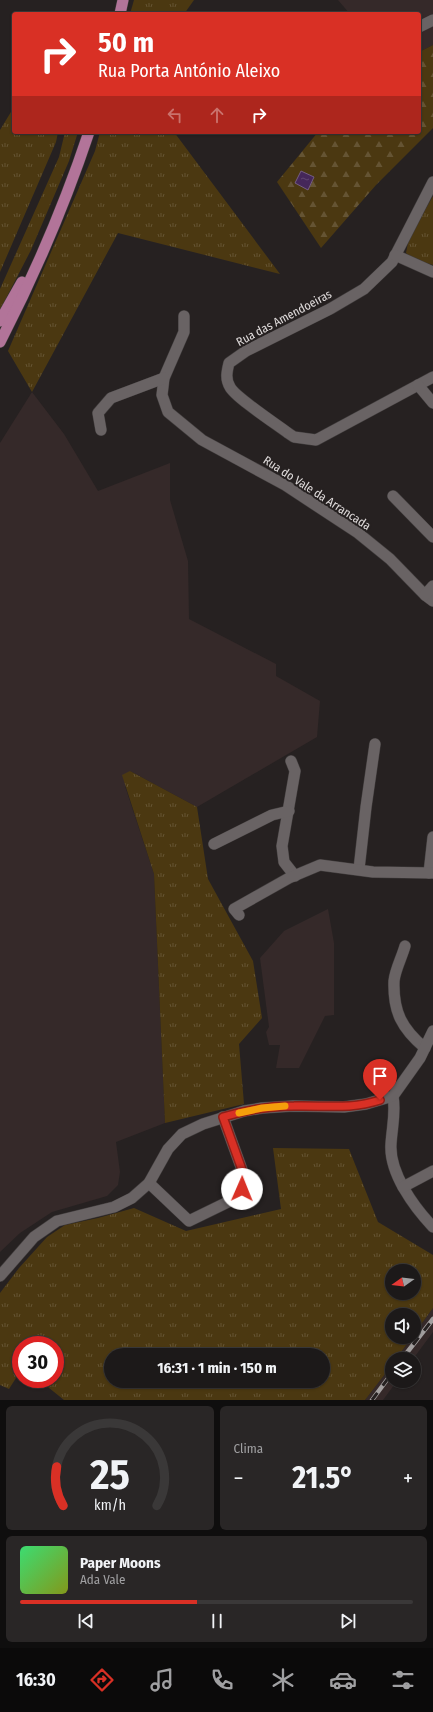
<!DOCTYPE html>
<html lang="pt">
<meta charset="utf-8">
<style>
:root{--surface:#1c1919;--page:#292626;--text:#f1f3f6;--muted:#a0a0a2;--line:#3a3838;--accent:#d93025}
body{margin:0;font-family:"Fira Sans Condensed",sans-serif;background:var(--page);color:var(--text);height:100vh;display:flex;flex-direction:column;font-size:15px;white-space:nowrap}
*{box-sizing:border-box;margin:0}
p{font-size:13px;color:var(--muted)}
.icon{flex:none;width:22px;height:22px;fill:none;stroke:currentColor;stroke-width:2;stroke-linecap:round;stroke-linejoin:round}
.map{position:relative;height:1400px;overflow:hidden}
.details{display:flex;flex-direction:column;gap:6px;padding:6px;background:#0f0e0e;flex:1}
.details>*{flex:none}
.banner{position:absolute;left:12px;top:12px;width:409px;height:122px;border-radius:4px;box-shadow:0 1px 3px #0004,0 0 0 1px var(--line);background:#d93025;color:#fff;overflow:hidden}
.needle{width:26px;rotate:256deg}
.controls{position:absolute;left:385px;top:1264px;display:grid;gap:8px}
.controls a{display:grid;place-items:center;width:36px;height:36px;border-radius:50%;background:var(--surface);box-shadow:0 1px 3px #0004,0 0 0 1px var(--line);font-size:20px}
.speed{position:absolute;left:12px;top:1336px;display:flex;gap:8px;font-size:20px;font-weight:700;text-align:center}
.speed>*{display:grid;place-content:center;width:52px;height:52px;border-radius:50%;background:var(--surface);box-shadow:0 1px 3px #0004,0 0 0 1px var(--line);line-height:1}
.speed .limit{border:6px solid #d22;background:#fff;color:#111}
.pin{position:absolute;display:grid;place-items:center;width:34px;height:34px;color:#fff;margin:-41px -17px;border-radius:50% 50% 50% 0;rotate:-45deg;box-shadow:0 0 4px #0007}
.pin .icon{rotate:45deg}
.me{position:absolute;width:44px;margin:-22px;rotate:1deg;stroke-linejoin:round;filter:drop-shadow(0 0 3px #0008)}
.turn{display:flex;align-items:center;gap:14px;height:84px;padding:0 20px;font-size:18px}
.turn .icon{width:52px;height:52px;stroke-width:2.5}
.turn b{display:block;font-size:28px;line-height:34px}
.lanes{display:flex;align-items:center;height:38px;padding:0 20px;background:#0003;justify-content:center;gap:20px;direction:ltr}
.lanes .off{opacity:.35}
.big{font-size:30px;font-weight:700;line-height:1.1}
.details .widget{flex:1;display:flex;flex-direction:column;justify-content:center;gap:6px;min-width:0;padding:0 14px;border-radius:6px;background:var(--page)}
.details .dial{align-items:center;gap:0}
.dial svg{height:104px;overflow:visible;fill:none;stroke:var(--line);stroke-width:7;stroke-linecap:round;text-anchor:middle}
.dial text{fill:var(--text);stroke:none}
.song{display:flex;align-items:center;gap:12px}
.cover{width:48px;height:48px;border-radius:6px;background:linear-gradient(135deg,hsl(140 70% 55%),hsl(70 70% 35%))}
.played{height:4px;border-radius:2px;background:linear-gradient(90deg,var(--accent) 45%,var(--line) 45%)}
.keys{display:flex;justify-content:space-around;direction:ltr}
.heat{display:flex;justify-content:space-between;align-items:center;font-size:22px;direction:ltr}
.details .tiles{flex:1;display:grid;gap:6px;grid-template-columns:1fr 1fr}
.widget:last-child{grid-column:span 2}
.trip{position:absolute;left:104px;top:1348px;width:226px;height:40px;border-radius:20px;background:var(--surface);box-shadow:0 1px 3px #0004,0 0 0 1px var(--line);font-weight:700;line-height:40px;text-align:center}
.dock{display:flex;height:64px;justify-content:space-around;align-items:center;background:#0b0a0a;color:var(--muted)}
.dock .icon{width:28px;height:28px}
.dock .active{color:var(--accent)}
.dock b{font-size:18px;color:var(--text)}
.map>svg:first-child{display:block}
.built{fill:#352929}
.grass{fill:url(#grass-tufts);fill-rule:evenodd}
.forest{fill:url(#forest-firs)}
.water{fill:url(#water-ripples);stroke:#745d81}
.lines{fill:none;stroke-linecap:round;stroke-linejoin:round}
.minor-casing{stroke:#413d3d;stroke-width:12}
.tertiary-casing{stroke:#413d3d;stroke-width:12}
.primary-casing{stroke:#413d3d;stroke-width:12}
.minor{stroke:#696364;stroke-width:11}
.tertiary{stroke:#696364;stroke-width:11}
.primary{stroke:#b27499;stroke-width:11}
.rail-casing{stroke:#a39f9f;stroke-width:4.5}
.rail{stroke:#262121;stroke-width:3;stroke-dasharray:9;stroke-linecap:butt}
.route-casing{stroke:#8d1f18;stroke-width:10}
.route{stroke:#d93025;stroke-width:7}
.slow{stroke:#f59e0b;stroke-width:7}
.labels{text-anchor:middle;stroke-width:4;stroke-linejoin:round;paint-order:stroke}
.street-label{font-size:12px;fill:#e0dcdc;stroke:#262121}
</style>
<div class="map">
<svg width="433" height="1400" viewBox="0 0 433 1400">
<defs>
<pattern id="grass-tufts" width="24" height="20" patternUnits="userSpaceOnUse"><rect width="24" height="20" fill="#4b3811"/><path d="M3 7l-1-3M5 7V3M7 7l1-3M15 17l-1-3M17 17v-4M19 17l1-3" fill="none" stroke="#655433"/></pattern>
<pattern id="forest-firs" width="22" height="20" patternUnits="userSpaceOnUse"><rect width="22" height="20" fill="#4b3811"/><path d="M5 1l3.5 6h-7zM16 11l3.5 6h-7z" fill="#655433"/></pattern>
<pattern id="water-ripples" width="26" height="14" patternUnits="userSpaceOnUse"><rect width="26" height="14" fill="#45275a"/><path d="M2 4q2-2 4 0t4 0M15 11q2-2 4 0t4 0" fill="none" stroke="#604671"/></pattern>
</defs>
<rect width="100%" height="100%" fill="#262121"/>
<!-- built -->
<g class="built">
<path d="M338,0H433V45L419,52V14H350Z"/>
<path d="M32,392L64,434L98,491L170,463V500L188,561L189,619L276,664V676L320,701L317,737L197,807L130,771L125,786L154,874L165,1123L116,1142L120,1172L118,1185L107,1196L52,1212L20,1233L0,1252V443Z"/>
<path d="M328,909L334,943V1015L325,1016L299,1068H276L280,1045H269L266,1032L269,1027L260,958L284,931Z"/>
<path d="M433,1308V1332L413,1359H396L412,1337H414V1334Z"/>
<path d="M392,1365V1381H397L383,1400H365Z"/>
</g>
<!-- grass -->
<g class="grass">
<path d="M134,0H194L184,14H130Z"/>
<path d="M14,107V132H58L56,142L0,272V130Z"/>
<path d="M65,132H78L69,161L31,250L0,310V289L59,157Z"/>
<path d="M100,132H174L280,274L118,233L32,392L8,351L95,151Z"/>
<path d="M433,196V265L413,259L406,253L409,238Z"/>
<path d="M130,771L197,807L208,879L253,961L262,1018L239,1044L244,1104L165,1123L154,874L122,775Z"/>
<path d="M273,1148L349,1149L378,1222L433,1255V1308L414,1334V1315H392V1337H412L396,1359H392V1365L365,1400H64L38,1379H55V1345H21V1370L9,1389L0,1385V1293L19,1268L47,1237L65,1225L98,1218L134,1208L186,1231L281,1209ZM392,1271H414V1293H392ZM111,1355H323V1381H111Z"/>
</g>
<!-- forest -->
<path class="forest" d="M433,45V128L376,185L321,248L277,182L318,132H419V52Z"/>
<!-- water -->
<path class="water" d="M301,171L314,177L308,190L295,183Z"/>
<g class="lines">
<!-- minor casing -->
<g class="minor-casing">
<g id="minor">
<path d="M419,27L433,20"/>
<path d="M433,182L392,262L364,289L330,309L246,351L229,363C227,371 225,379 230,387C235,397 276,424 288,433L294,437L316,440L433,377"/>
<path d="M395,255L433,272"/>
<path d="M184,316V332L164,378L162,395L168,412L202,440L285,485L358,533L390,559L425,595L433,601"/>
<path d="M418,385L433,403"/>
<path d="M101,430L98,413L111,398L164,378"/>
<path d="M393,496L433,537"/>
<path d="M425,595L433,586"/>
<path d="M291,761L295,771L282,846L284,862L295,876"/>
<path d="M214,844L272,815L289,811"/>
<path d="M359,869L366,807L375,744"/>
<path d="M429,873L433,837"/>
<path d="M239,915L234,909L289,878L320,865L373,872L433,873"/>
<path d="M405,946C402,957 395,970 394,981C393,1012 402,1029 425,1048"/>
<path d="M393,1096C396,1113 392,1127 391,1144C389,1173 414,1207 433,1227"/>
<path d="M149,1183L189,1221L232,1200L242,1189L245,1178L223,1117"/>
<path d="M403,1187L433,1171"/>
</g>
</g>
<!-- tertiary casing -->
<g class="tertiary-casing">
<path id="tertiary" d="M0,1276L34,1237L57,1221L114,1207L132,1198L149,1183L168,1149L182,1134L203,1124L244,1111L262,1108L293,1106L344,1107L366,1104L393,1096L420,1058L433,1031"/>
</g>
<!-- primary casing -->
<g class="primary-casing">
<g id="primary">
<path d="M120,14L123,0"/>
<path d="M0,321L22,282"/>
<path d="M0,342C35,274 65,204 89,132"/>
</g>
</g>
<!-- minor -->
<use href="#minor" class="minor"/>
<!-- tertiary -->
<use href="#tertiary" class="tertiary"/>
<!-- primary -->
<use href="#primary" class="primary"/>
<!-- rail casing -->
<g class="rail-casing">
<g id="rail">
<path d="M402,1359L433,1319"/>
<path d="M372,1400L392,1373"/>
</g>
</g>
<!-- rail -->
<use href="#rail" class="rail"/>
</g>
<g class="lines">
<!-- route casing -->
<g class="route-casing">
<path id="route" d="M242,1189L245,1178L223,1117C246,1110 269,1106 294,1106C324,1105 350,1110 380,1100"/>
</g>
<!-- route -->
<use href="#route" class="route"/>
<!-- slow -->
<path class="slow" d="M239,1113L262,1108L285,1106"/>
</g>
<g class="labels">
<!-- street labels -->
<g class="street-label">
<text transform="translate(284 318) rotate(-28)" y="4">Rua das Amendoeiras</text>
<text transform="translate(317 493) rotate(33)" y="4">Rua do Vale da Arrancada</text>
</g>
</g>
</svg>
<div class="controls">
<a><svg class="needle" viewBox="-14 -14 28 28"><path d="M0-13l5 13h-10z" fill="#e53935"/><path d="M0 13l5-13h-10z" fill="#a0a0a2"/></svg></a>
<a><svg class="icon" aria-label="sound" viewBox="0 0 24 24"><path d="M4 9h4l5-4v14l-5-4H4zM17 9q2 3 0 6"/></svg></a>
<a><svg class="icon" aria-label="layers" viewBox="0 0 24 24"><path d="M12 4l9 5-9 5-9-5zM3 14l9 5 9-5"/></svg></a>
</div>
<div class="speed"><div class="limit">30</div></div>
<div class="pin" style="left:380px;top:1100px;background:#d93025"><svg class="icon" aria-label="arrive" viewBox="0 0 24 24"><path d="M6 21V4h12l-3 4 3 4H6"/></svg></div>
<svg class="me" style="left:242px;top:1189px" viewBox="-20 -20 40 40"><circle r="19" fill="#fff"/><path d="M0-13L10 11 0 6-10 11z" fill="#d93025"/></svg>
<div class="trip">16:31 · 1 min · 150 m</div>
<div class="banner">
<div class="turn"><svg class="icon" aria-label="right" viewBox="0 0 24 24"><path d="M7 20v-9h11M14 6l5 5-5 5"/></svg><div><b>50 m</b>Rua Porta António Aleixo</div></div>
<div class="lanes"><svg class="icon off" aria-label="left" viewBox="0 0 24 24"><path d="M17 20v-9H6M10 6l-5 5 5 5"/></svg><svg class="icon off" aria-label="ahead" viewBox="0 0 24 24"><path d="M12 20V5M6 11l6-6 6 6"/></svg><svg class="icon" aria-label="right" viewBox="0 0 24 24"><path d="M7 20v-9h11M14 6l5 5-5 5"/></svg></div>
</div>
</div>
<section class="details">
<div class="tiles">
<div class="widget dial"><svg viewBox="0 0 100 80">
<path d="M14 69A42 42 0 1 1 86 69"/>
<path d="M14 69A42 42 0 0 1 9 39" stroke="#d93025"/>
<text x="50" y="56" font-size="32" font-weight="700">25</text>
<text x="50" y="72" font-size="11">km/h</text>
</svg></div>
<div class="widget"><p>Clima</p>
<div class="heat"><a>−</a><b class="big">21.5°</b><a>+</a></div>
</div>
<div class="widget">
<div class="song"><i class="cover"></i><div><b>Paper Moons</b><p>Ada Vale</p></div></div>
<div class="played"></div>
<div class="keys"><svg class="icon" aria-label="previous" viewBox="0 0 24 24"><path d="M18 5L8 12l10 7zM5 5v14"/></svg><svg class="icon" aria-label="pause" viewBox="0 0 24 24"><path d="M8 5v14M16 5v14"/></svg><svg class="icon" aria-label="next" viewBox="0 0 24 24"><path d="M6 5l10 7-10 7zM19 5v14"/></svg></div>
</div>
</div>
</section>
<nav class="dock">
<b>16:30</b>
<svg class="icon active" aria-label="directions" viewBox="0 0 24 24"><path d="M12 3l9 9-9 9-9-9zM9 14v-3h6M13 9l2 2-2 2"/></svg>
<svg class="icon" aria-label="music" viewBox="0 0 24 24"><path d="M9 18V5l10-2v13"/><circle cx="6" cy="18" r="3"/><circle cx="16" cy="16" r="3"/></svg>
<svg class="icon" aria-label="phone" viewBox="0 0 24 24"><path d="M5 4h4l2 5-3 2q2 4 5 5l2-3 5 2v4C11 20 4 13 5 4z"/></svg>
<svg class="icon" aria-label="climate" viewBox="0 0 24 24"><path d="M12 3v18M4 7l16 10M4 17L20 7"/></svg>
<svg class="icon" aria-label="car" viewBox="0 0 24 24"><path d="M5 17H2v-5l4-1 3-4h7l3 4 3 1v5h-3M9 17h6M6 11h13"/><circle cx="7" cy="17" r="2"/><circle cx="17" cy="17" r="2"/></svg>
<svg class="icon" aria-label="filters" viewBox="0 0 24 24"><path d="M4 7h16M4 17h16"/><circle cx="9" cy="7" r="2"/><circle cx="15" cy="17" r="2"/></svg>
</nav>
